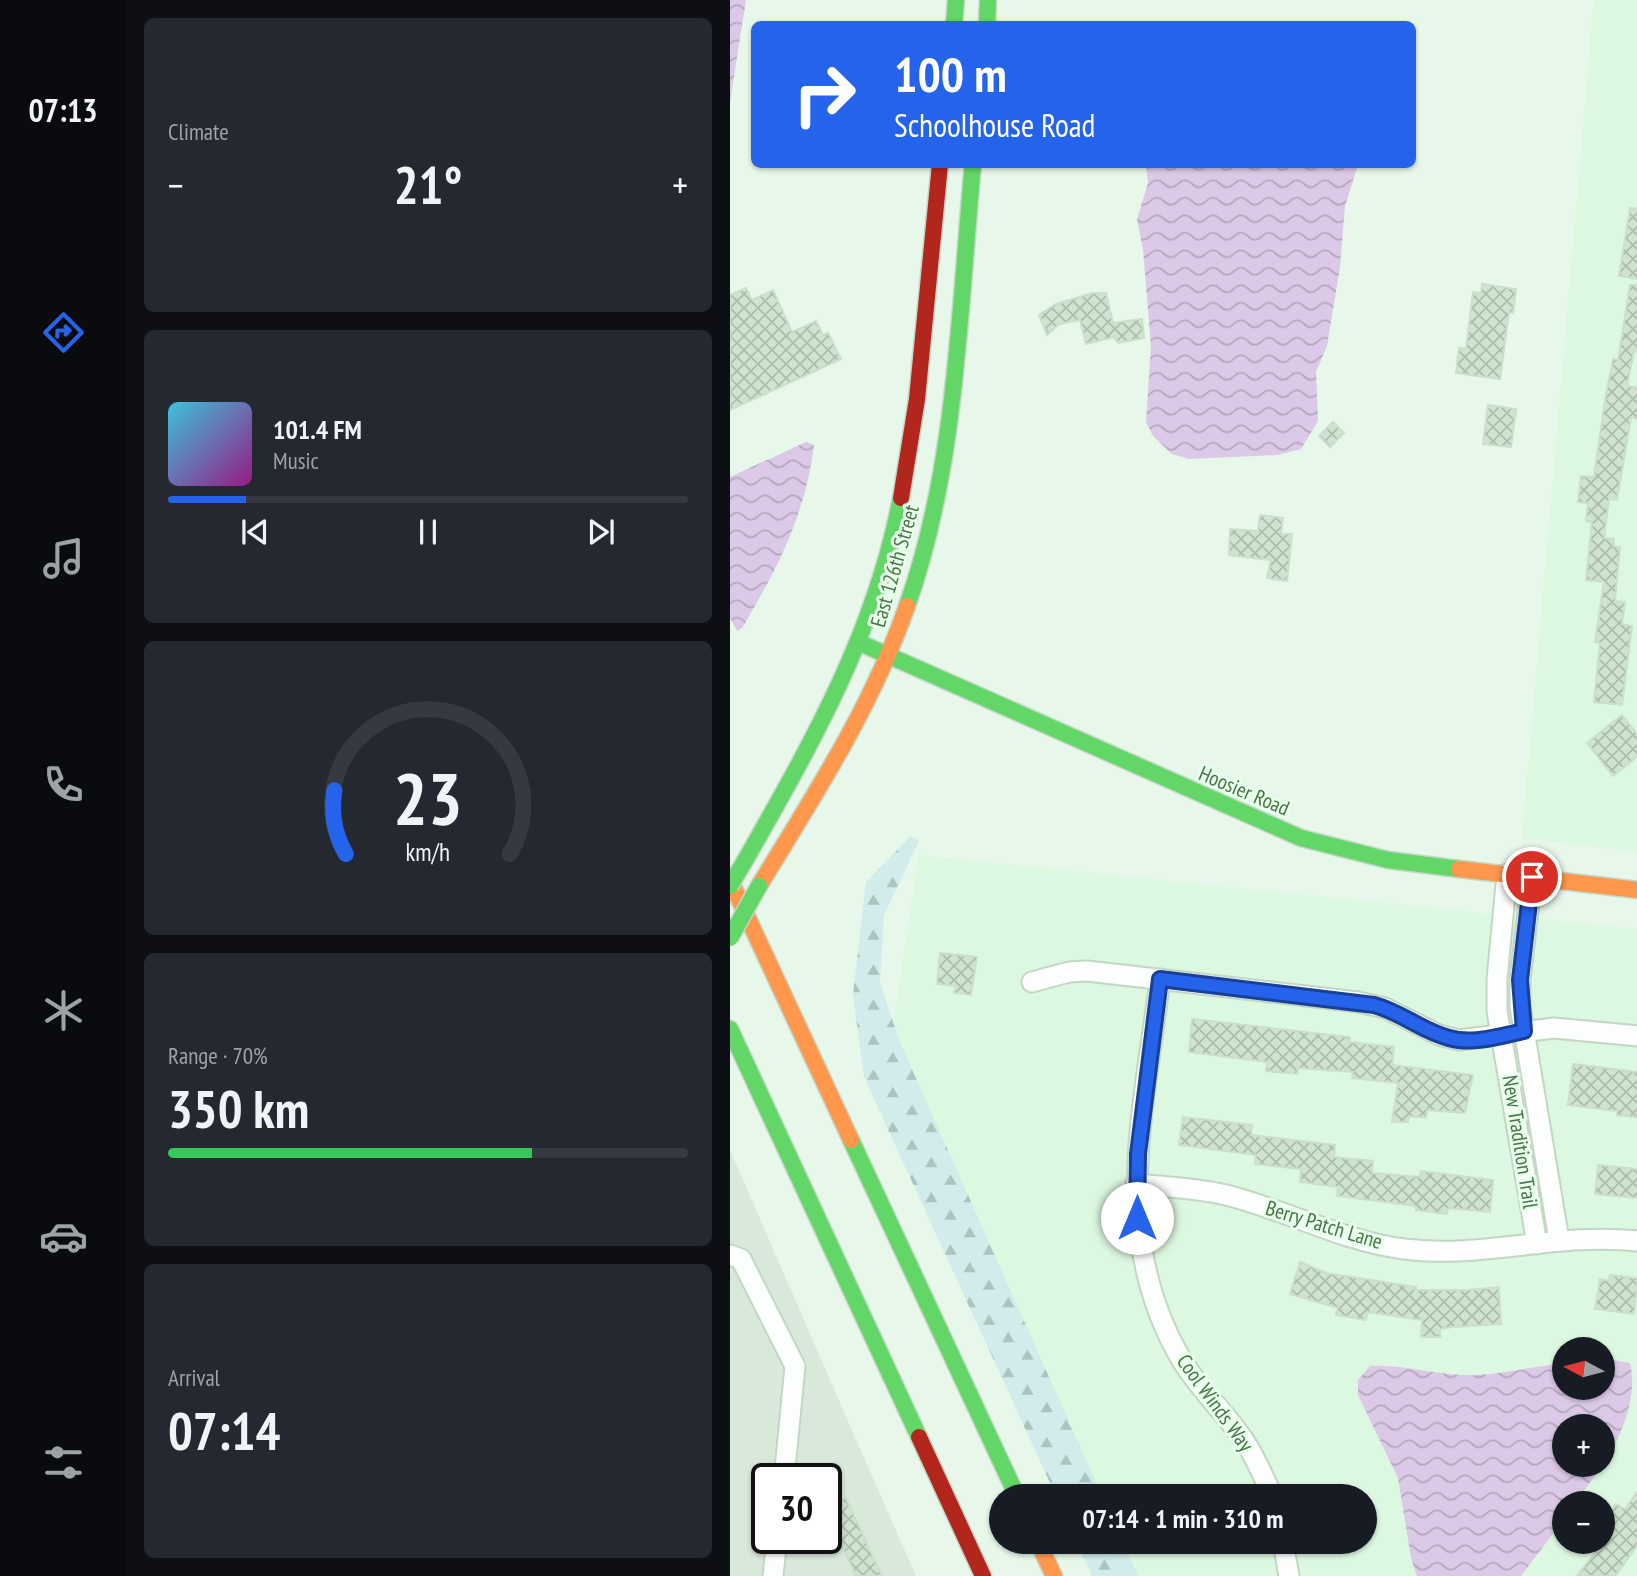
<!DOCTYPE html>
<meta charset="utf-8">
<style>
:root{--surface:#171b24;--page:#242831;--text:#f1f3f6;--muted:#9ea1a6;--line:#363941;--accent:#2563eb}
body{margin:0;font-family:"PT Sans Narrow",sans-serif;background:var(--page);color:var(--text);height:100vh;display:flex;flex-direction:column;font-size:26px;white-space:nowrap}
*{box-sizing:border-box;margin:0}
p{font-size:23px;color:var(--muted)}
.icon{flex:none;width:38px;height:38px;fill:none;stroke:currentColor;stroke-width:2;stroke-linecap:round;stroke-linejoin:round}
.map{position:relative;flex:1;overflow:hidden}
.drawer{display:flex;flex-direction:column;gap:18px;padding:18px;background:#0d0f14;width:604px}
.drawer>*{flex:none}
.top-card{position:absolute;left:21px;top:21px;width:665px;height:147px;border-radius:10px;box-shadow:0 2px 5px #0004;background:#2563eb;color:#fff;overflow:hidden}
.needle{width:46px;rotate:277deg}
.buttons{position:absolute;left:822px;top:1337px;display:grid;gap:14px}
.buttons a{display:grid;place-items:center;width:63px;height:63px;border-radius:50%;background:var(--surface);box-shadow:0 2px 5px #0004;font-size:35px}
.speed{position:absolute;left:21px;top:1463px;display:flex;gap:14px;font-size:35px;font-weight:700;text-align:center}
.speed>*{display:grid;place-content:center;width:91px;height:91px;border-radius:50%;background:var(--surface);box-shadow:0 2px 5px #0004;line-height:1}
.speed .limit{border:4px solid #111;border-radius:10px;background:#fff;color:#111}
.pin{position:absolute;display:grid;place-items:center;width:60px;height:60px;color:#fff;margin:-30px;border:4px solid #fff;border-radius:50%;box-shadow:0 2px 7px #0007}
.me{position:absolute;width:77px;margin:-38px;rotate:0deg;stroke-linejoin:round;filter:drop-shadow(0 0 5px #0008)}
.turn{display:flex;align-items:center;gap:24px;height:147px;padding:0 28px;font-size:32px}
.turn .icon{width:91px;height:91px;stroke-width:2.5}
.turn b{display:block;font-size:49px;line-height:60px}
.big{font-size:52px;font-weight:700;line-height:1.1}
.drawer .widget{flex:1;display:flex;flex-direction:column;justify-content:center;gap:10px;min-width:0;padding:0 24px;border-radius:10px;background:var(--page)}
.drawer .dial{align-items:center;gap:0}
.dial svg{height:182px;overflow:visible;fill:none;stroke:var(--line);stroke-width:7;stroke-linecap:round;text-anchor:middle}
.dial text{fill:var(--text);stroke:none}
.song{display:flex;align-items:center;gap:21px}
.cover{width:84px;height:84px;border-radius:10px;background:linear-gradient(135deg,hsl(190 70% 55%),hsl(310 70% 35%))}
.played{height:7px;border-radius:4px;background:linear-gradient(90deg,var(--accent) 15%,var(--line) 15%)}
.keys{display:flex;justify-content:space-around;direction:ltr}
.heat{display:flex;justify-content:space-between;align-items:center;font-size:38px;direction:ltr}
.charge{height:10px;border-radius:5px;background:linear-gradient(90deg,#34c759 70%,var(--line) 0)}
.trip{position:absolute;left:259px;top:1484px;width:388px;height:70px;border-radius:35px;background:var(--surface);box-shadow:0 2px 5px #0004;font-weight:700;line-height:70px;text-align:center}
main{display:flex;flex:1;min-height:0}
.menu{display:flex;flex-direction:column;width:126px;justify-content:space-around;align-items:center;background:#090b0e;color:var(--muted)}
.menu .icon{width:49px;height:49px}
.menu .selected{color:var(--accent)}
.menu b{font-size:32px;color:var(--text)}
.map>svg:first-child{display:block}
.residential{fill:#ddf8e1;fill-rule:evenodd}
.industrial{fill:#d8e9da;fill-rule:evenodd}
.forest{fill:url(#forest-firs)}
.water{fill:url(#water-waves)}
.building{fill:url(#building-cross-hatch);stroke:#cae0cb;stroke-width:2}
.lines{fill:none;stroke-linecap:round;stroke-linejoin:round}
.street-casing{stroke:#c3d6c3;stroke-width:23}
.fast-casing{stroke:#c3d7c5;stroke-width:19}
.slow-casing{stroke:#c3d7c5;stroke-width:19}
.jam-casing{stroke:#c3d7c5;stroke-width:19}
.street{stroke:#fbfefc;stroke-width:19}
.fast{stroke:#63d668;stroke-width:16}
.slow{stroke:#ff974d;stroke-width:16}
.jam{stroke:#b3261e;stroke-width:16}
.fast-bridge-casing{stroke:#c3d7c5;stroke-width:19;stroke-linecap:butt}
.fast-bridge{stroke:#63d668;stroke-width:16}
.route-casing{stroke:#184099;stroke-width:18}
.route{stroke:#2563eb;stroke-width:12}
.labels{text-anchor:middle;stroke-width:6;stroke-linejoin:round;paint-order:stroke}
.street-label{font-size:21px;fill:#4b7447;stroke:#e7ffeb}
</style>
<main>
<nav class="menu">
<b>07:13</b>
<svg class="icon selected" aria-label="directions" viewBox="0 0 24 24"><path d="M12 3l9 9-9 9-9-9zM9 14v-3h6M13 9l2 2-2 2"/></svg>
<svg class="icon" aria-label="music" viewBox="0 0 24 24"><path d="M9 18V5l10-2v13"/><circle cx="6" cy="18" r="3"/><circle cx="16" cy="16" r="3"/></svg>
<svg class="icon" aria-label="phone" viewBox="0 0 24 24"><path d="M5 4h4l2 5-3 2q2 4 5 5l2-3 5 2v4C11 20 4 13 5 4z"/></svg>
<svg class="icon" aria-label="climate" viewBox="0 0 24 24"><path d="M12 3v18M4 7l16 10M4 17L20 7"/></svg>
<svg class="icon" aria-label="car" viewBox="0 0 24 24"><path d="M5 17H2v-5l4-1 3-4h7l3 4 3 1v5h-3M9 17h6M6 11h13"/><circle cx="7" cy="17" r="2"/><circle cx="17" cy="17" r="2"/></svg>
<svg class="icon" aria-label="filters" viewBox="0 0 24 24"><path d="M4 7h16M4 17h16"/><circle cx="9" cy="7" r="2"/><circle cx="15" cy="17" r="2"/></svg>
</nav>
<section class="drawer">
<div class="widget"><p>Climate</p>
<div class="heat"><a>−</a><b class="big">21°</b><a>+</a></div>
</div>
<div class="widget">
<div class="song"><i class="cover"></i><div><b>101.4 FM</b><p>Music</p></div></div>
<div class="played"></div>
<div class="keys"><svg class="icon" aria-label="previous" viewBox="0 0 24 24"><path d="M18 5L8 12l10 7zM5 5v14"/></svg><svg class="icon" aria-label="pause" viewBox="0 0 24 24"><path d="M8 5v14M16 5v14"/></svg><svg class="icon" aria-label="next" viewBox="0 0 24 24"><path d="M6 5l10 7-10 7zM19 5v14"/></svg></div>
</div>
<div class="widget dial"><svg viewBox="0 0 100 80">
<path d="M14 69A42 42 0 1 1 86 69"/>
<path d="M14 69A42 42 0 0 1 9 41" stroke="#2563eb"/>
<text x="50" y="56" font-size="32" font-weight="700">23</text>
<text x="50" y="72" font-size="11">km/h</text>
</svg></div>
<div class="widget"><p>Range · 70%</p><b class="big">350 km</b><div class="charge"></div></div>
<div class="widget"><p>Arrival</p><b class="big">07:14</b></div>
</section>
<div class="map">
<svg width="908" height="1576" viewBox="0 0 908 1576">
<defs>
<pattern id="forest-firs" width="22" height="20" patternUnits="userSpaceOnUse" patternTransform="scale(1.75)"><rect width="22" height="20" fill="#d1ecea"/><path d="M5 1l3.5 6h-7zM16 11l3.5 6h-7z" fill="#acc4bf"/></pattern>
<pattern id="water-waves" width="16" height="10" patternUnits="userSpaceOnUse" patternTransform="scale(1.75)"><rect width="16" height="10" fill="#dcc9e7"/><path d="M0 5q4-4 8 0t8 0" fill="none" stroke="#b4a8bd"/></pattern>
<pattern id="building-cross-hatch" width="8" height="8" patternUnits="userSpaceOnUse" patternTransform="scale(1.75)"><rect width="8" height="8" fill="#d0e3d0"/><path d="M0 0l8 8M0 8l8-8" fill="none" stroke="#abbdab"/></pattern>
</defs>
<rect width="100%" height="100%" fill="#e7f7ea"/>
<!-- residential -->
<g class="residential">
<path d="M864,0H907V852L792,838Z"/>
<path d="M189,855L907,929V1576H402L387,1542H635V1496H367L163,1027ZM835,1349H873V1388H835ZM835,1426H873V1465H835ZM835,1503H873V1542H835Z"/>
</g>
<!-- industrial -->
<path class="industrial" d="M0,1150L121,1428L186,1576H0ZM37,1479H96V1538H37Z"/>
<!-- forest -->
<g class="forest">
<path d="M181,836L189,841L154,915L150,982L169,1040L372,1496H326L134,1077L123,995L136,882Z"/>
<path d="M346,1542H393L408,1576H362Z"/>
</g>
<!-- water -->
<g class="water">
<path d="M0,0H16L0,102Z"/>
<path d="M416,165H628L615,206L610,267L597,346L586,372L588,421L571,449L548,455L459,459L442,454L423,436L416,422L421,346L413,250L407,219L418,183Z"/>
<path d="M76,442L84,445C75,516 48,567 12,628L7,631L0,618V477Z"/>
<path d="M873,1358L900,1363C908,1396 892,1437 873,1464V1426H835V1465H873L845,1503H835V1518L791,1576H687L681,1558L668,1478L628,1395V1380L640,1366C676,1364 711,1377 748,1375C777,1373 806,1366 835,1363V1388H873Z"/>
</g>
<!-- building -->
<g class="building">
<path d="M900,208L908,209V279L889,276Z"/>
<path d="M752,284L786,289L783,313L779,312L770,379L726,373L729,348L736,349L743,292L751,293Z"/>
<path d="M900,285H908V352L904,351L897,386L908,388V419L901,417L887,500L879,499L874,538L884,539L883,546L890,547L885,601L895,602L892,624L902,626L892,705L864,702L870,643L865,642L874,582L856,580L862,522L856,521L858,503L848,502L851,476L864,477L875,400L883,359L888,360Z"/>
<path d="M16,288L22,300L43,290L62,332L86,321L93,335L98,333L111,359L0,410V295Z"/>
<path d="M363,293H376L383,323L412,319L414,338L388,343L384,337L356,344L350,320L329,324L317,335L309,315L326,304Z"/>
<path d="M758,405L786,409L781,447L753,444Z"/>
<path d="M603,422L614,433L600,447L589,436Z"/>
<path d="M530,515L553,518L551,534H562L557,581L537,578L541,560L499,555L500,529L528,531Z"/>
<path d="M892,715L908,735V756L883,776L857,743Z"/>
<path d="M210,953L247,957L241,995L224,993L225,986L207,984Z"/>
<path d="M462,1019L620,1037L619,1042L664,1047L662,1065L743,1075L735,1113L697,1110L696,1118L679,1116L678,1122H662L668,1083L622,1078L623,1072L568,1068L567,1074L536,1071L537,1062L459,1052Z"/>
<path d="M843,1064L908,1072V1117L887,1115V1111L838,1105Z"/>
<path d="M453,1117L522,1125L521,1135L605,1145L604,1157L643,1161L642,1173L690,1177L691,1171L763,1180L760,1212L718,1208L717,1214L686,1210V1206L607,1196L608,1187L570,1182L571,1169L525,1164L526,1155L449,1145Z"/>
<path d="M868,1165L908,1169V1198L865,1194Z"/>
<path d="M570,1262L596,1273L686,1287L685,1290H737L769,1287L771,1324L722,1327L710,1329V1337H691L692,1320L638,1312L636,1320L606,1315L608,1308L560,1294Z"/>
<path d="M880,1275L908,1278L904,1314L865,1309L870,1279L879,1281Z"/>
<path d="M908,1491V1544L897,1560L885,1576H847L873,1542V1523L886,1504L895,1509Z"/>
<path d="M116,1498L152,1576H126L96,1511V1507Z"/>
</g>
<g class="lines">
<!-- street casing -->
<g class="street-casing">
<g id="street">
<path d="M777,874L767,979V1011L807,1244"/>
<path d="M802,877L790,980V1006L829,1240"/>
<path d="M430,979C414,1111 379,1236 451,1359C468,1388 494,1411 513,1439C525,1456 534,1477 542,1496"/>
<path d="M302,982L339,972L357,971L628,1002L655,1008L709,1035L729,1040L824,1028L908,1036"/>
<path d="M406,1184C436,1187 467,1188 496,1195C557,1210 611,1241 674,1249C753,1259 828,1232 908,1241"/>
<path d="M0,1255L11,1259L65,1366L54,1479"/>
<path d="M553,1542L559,1576"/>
<path d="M43,1576L47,1538"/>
</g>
</g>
<!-- fast casing -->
<g class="fast-casing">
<g id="fast">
<path d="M224,24L226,0"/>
<path d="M257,24L258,0"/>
<path d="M177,606C227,466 229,310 243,164"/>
<path d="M130,643L571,838L658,860L729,869"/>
<path d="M16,859C83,741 145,633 171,498"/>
<path d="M0,1029L189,1437"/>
<path d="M121,1140L287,1496"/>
</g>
</g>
<!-- slow casing -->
<g class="slow-casing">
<g id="slow">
<path d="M729,869L908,890"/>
<path d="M2,884L121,1140"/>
<path d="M29,886C85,794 142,707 177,606"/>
<path d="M308,1542L324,1576"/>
</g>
</g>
<!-- jam casing -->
<g class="jam-casing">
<g id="jam">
<path d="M171,498L187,399L210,164"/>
<path d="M189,1437L253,1576"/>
</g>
</g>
<!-- street -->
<use href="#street" class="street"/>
<!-- fast -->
<use href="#fast" class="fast"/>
<!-- slow -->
<use href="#slow" class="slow"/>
<!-- jam -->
<use href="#jam" class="jam"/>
<!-- fast-bridge casing -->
<g class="fast-bridge-casing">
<g id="fast-bridge">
<path d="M0,886L16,859"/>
<path d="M0,938L29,886"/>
</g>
</g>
<!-- fast-bridge -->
<use href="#fast-bridge" class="fast-bridge"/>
</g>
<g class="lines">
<!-- route casing -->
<g class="route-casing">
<path id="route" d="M407,1218L408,1154L430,979L644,1005C671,1012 692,1031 719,1038C743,1045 770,1036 794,1031L790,980L802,877"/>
</g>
<!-- route -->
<use href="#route" class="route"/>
</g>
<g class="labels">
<!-- street labels -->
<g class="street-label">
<text transform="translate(165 566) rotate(-74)" y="7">East 126th Street</text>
<text transform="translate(514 791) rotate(23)" y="7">Hoosier Road</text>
<text transform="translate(790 1142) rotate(81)" y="7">New Tradition Trail</text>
<text transform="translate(594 1225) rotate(17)" y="7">Berry Patch Lane</text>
<text transform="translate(485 1403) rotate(54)" y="7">Cool Winds Way</text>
</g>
</g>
</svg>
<div class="buttons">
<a><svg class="needle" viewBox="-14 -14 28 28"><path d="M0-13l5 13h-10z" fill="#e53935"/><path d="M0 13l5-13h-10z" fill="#9ea1a6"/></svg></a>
<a>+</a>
<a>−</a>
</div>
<div class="speed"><div class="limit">30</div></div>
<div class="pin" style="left:802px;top:877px;background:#d93025"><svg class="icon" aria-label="arrive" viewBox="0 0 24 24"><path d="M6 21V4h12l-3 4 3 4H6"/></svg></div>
<svg class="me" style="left:407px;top:1218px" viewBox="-20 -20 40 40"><circle r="19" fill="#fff"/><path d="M0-13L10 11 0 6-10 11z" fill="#2563eb"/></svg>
<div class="trip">07:14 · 1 min · 310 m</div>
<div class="top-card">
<div class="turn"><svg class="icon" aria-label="right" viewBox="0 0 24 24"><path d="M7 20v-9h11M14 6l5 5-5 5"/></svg><div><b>100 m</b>Schoolhouse Road</div></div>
</div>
</div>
</main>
